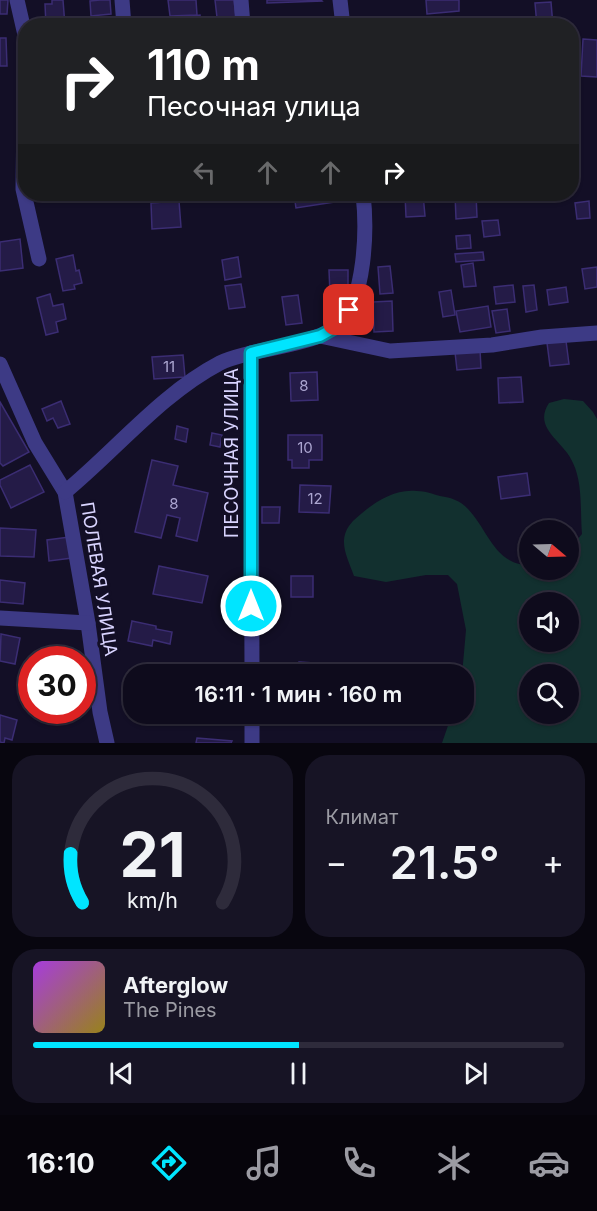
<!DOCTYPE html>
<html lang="ru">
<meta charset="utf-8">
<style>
:root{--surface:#0e0b1c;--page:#171425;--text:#f1f3f6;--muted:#9b9ba3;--line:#2e2b3b;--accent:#00e5ff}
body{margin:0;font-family:Inter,sans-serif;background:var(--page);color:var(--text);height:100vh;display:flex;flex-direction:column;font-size:22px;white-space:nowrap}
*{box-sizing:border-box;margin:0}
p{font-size:20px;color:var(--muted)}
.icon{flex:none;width:33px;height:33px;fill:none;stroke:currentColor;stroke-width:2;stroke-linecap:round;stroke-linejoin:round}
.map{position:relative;height:743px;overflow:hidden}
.side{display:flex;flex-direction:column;gap:12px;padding:12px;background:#08060f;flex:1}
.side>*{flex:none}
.top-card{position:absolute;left:18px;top:18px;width:561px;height:183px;border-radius:24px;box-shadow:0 2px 4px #0004,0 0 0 2px var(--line);background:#202124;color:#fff;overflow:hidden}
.needle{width:39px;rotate:109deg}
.tools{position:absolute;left:519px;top:520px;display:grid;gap:12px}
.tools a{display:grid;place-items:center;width:60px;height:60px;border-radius:50%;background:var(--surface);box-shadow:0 2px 4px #0004,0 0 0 2px var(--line);font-size:30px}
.speed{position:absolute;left:18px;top:646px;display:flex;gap:12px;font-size:30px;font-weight:700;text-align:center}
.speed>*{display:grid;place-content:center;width:78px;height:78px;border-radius:50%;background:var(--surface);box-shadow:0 2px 4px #0004,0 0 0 2px var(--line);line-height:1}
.speed .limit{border:9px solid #d22;background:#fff;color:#111}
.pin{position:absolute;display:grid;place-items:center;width:51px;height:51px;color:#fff;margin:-26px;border-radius:12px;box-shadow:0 3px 9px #0006}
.me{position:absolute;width:66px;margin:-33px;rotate:0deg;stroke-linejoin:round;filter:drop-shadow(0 0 4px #0008)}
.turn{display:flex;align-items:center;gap:21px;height:126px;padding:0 30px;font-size:27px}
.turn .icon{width:78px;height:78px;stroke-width:2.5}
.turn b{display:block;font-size:42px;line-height:51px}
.lanes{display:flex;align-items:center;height:57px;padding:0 30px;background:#0003;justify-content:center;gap:30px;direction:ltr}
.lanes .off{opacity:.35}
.big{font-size:45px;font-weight:600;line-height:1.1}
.side .card{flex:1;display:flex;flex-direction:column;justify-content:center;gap:9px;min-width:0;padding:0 21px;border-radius:24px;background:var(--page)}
.side .dial{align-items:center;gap:0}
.dial svg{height:156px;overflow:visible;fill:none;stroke:var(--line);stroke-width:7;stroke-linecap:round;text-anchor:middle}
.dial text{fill:var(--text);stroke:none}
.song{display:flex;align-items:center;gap:18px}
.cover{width:72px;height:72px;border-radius:9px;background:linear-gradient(135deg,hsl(280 70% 55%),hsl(50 70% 35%))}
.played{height:6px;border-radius:3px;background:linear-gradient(90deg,var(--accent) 50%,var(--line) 50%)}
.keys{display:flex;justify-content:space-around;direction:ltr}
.heat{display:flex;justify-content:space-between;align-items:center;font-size:33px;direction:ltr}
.side .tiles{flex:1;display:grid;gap:12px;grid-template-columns:1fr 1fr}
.card:last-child{grid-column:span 2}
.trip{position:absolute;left:123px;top:664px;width:351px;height:60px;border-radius:24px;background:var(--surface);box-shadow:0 2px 4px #0004,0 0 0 2px var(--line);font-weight:600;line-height:60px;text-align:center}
.tabs{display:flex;height:96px;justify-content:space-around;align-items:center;background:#06040b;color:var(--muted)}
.tabs .icon{width:42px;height:42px}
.tabs .active{color:var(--accent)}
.tabs b{font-size:27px;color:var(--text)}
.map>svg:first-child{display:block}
.green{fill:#12302f;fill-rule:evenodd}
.building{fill:#241b47;stroke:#3b2d73;stroke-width:1.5}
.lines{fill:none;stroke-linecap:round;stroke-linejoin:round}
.minor{stroke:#3d3a85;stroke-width:15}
.route-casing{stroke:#0095a6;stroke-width:15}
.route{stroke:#00e5ff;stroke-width:10}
.labels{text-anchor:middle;stroke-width:6;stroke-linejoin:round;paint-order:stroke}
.number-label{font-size:15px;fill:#aca6d1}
.street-label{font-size:18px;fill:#d9d4ff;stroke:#130f26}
</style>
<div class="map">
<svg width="597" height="743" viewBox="0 0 597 743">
<rect width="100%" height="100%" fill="#130f26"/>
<!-- green -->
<path class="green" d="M564,399L583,401L593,412L597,419V743H442L452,714H464V675H462L466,630L457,584L448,575H426L386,582L354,576C347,556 336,539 353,521C370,505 393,488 417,491C425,491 433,494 440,496C451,498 460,500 468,509C488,530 495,565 529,565L530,570H568L569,542L577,540L582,534C580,511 583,484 573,463C564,441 532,429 549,403ZM530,603H568V642H530ZM530,675H568V714H530Z"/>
<!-- building -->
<g class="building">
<path d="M0,0H8L7,14H0Z"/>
<path d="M52,0H63L65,26H46L45,4H52Z"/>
<path d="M100,0H110L111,14L91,16L90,1Z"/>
<path d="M168,0H196L197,15L170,16Z"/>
<path d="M215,0H234L237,25L218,26Z"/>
<path d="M267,0H321L322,1L267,3Z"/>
<path d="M426,0H459V11L427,14Z"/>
<path d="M551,2L553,26H537L535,3Z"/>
<path d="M200,15L201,26H183L182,17Z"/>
<path d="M503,17L504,26H474L473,19Z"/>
<path d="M0,38H6L7,66H0Z"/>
<path d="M583,39L597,40V77L581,76Z"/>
<path d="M294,194H333L334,202L296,208Z"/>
<path d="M405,194H423L425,216L406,217Z"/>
<path d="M455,194H476L477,217L456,219Z"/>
<path d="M179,201L181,227L152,229L151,203Z"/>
<path d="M589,201L590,218L577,219L575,203Z"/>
<path d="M498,220L500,235L484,237L482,221Z"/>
<path d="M470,235L471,248L457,249L456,236Z"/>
<path d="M20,239L23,268L0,271V242Z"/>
<path d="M483,252L484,260L456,262L455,254Z"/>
<path d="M73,255L76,271L79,270L82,283L74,285L75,289L63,291L56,259Z"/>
<path d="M238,257L241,277L225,280L222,260Z"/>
<path d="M473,263L476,286L464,287L461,265Z"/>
<path d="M390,266L393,293L380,294L378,267Z"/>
<path d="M597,267V287L585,289L582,269Z"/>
<path d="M329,270H348V293L330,294Z"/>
<path d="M241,284L245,307L229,309L225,286Z"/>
<path d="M513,285L515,302L496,304L494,287Z"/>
<path d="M534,285L537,310L526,312L523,286Z"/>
<path d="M566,287L568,302L549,305L547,290Z"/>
<path d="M451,290L455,315L443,317L439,292Z"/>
<path d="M50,294L53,306L63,304L66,319L56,322L58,332L46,335L37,298Z"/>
<path d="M298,295L302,323L286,325L282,297Z"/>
<path d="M392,301L393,331L374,332L373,302Z"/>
<path d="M488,306L491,327L460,332L456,311Z"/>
<path d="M507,309L510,331L496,333L492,311Z"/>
<path d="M566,341L569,364L550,366L547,343Z"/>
<path d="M480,350L481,368L457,370L455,352Z"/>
<path d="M183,355L185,377L154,379L152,357Z"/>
<path d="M317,372L318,400L291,401L290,373Z"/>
<path d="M521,377L523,402L499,403L498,378Z"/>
<path d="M61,401L70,424L58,428L53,418L47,421L42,409Z"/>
<path d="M0,402L29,452L3,466L0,463Z"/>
<path d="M177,426L188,429L186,442L175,439Z"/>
<path d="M212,433L222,435L220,447L210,445Z"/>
<path d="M288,435H322V460H309V468H292V460H288Z"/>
<path d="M152,460L178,466L173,485L208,493L197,541L176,536L180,518L167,515L161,538L135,532Z"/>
<path d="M30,465L44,492L11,508L0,485V480Z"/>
<path d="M527,473L530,495L501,499L498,477Z"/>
<path d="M300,485L331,486L329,513L299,512Z"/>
<path d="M262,507H280L279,523H262Z"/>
<path d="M0,528L36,530L34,557L0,556Z"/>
<path d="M69,537L72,558L49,561L47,540Z"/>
<path d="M159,566L208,576L202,603L153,594Z"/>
<rect x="291" y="576" width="22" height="21"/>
<path d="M0,580L25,583L23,604L0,602Z"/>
<path d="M132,621L156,626V629L172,632L170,644L153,640L152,646L128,641Z"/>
<path d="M1,634L20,638L15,664L0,661Z"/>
<path d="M299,662L330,664L329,675H298Z"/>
<path d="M353,714H385L384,725L352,724Z"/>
<path d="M0,715L17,720L12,740L5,738L4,743L0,742Z"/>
<path d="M197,738L232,741L231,743H196Z"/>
</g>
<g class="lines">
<!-- minor -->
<g class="minor">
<path d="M17,0L25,35L23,189L39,259"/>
<path d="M122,0L124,26"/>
<path d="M241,0L243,25"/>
<path d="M340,0L343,26"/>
<path d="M320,336L390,351L492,345L542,337L597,333"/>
<path d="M0,364L35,443L65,492L88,623L100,712L107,743"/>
<path d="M65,492C116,450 161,394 220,363C230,358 241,356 251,353"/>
<path d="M0,618L88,623"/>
<path d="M252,675L251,353C273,348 322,340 338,326C366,300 367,228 363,194"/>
<path d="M252,714V743"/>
</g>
</g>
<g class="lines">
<!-- route casing -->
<g class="route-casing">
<path id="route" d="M251,606V353L320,336L338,326L349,310"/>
</g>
<!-- route -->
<use href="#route" class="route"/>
</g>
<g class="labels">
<!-- number labels -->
<g class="number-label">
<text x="169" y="372">11</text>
<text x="304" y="391">8</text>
<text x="305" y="453">10</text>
<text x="315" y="504">12</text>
<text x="174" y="509">8</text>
</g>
<!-- street labels -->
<g class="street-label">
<text transform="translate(232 453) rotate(-90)" y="6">ПЕСОЧНАЯ УЛИЦА</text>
<text transform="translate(99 579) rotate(81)" y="6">ПОЛЕВАЯ УЛИЦА</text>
</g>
</g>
</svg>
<div class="tools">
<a><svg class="needle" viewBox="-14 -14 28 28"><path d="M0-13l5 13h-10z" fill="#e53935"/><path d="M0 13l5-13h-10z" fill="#9b9ba3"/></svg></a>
<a><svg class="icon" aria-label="sound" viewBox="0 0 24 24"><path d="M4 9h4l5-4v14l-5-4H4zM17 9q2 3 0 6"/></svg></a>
<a><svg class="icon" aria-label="search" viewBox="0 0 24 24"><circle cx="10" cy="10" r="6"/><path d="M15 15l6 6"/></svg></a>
</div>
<div class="speed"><div class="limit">30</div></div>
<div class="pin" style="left:349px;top:310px;background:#d93025"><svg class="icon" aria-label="arrive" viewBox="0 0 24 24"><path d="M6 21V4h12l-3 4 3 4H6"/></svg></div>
<svg class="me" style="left:251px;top:606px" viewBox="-20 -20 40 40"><circle r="17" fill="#00e5ff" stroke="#fff" stroke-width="3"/><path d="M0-11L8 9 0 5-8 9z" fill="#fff"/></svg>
<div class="trip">16:11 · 1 мин · 160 m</div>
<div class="top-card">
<div class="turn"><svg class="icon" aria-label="right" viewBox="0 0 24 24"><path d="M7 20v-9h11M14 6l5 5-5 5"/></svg><div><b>110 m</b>Песочная улица</div></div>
<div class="lanes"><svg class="icon off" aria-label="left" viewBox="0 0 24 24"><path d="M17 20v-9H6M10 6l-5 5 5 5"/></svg><svg class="icon off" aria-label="ahead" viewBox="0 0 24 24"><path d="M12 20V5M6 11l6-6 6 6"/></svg><svg class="icon off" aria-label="ahead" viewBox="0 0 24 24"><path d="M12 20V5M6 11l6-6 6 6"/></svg><svg class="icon" aria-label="right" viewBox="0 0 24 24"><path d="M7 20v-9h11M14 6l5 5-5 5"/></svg></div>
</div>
</div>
<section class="side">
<div class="tiles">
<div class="card dial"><svg viewBox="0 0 100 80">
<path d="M14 69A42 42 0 1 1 86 69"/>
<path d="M14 69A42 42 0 0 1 8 44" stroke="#00e5ff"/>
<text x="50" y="56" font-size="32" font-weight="700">21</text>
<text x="50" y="72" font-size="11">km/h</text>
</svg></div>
<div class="card"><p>Климат</p>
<div class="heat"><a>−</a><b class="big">21.5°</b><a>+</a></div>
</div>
<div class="card">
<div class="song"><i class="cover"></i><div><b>Afterglow</b><p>The Pines</p></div></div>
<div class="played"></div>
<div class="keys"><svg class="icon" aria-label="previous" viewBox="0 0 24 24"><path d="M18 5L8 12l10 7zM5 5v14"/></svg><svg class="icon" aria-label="pause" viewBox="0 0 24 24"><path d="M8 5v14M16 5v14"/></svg><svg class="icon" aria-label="next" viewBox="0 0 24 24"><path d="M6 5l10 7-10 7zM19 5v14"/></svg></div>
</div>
</div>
</section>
<nav class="tabs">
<b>16:10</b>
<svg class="icon active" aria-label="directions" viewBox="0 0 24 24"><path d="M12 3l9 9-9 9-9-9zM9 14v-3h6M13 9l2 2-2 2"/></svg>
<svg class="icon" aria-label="music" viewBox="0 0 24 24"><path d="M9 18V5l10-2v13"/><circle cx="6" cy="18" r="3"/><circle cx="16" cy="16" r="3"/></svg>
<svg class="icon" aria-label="phone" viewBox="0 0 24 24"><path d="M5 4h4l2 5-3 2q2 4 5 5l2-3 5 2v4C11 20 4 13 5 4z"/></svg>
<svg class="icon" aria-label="climate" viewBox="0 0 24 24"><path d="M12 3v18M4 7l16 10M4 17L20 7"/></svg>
<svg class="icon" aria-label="car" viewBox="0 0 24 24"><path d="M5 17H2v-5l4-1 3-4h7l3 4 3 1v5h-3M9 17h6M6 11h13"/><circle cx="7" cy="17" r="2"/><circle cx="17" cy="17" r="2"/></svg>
</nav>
